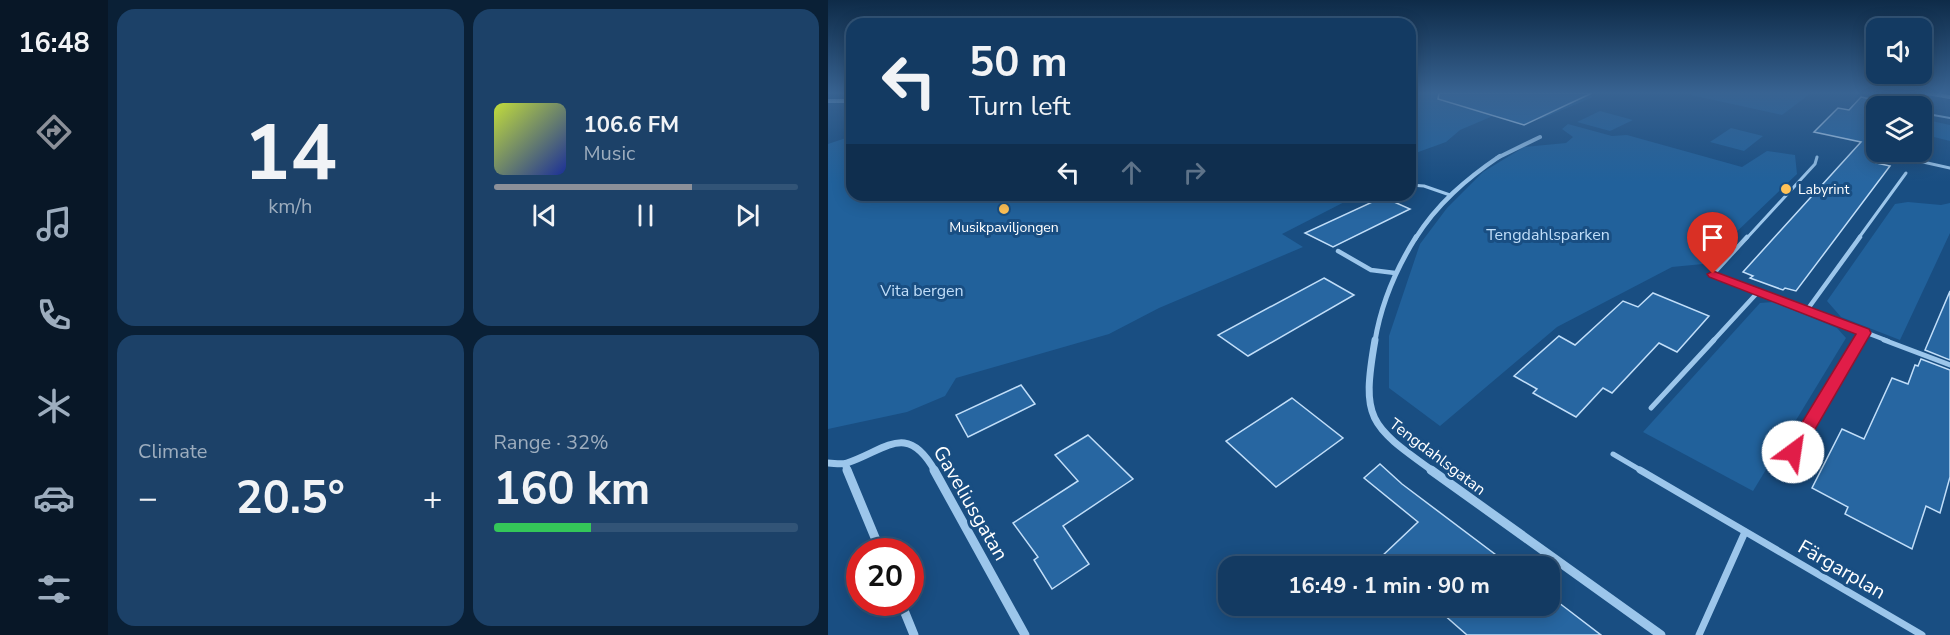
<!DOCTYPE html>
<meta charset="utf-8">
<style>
:root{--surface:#133a62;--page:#1c4168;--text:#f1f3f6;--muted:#9dadbe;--line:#325477;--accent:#8c9099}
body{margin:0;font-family:"Nunito Sans",sans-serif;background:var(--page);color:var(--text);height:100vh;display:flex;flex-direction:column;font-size:22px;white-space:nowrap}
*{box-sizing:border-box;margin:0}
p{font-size:20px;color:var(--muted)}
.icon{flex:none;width:33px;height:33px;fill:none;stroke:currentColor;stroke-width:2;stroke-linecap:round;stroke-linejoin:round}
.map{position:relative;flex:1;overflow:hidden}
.side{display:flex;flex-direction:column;gap:9px;padding:9px;background:#0a2036;width:720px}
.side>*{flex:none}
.guide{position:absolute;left:18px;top:18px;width:570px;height:183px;border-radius:18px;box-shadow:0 3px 15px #0003,0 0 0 2px var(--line);background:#133a62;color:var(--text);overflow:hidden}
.tools{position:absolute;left:1038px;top:18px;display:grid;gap:12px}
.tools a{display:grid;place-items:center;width:66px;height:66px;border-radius:12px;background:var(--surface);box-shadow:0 3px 15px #0003,0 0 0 2px var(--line);font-size:30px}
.speed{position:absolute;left:18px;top:538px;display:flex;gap:12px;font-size:30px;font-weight:700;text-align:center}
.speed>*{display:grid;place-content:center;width:78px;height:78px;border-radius:50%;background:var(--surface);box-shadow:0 3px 15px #0003,0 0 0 2px var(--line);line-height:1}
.speed .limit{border:9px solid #d22;background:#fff;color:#111}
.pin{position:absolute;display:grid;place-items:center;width:51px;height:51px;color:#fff;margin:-62px -26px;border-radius:50% 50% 50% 0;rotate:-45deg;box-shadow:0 0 6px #0007}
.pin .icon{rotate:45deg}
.me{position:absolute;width:66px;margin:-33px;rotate:31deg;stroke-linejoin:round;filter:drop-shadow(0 0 4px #0008)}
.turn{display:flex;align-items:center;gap:21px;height:126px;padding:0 24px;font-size:27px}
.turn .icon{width:78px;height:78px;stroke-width:2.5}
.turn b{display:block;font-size:42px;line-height:51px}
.lanes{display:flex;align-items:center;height:57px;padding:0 24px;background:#0003;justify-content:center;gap:30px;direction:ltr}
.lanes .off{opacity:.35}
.big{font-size:45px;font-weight:700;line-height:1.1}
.side .widget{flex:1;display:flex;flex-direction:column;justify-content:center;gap:9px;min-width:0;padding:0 21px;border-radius:18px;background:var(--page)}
.side .dial{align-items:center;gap:0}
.dial b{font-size:78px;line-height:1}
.song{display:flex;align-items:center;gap:18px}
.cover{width:72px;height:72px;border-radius:9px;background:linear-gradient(135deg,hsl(70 70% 55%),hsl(230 70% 35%))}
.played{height:6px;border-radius:3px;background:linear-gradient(90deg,var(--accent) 65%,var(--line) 65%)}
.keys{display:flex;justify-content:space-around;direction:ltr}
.heat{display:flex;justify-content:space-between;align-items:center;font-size:33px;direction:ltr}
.charge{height:9px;border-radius:4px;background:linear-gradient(90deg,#34c759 32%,var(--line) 0)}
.side .tiles{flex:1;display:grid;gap:9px;grid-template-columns:repeat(2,1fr)}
.trip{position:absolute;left:390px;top:556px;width:342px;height:60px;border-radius:18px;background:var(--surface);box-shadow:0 3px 15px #0003,0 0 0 2px var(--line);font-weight:700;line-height:60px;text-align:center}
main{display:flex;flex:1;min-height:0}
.tab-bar{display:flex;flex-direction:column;width:108px;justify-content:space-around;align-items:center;background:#081727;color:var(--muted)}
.tab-bar .icon{width:42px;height:42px}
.tab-bar .selected{color:var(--accent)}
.tab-bar b{font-size:27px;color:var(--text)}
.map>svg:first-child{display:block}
.green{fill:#21619b}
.building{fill:#2766a1;stroke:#c1def9;stroke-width:1.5}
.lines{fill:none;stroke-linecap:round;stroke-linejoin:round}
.service-far4{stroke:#9cc6eb;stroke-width:2}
.service-far3{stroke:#9cc6eb;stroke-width:3}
.service-far2{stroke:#9cc6eb;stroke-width:4.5}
.service-far1{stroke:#9cc6eb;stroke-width:5}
.service{stroke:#9cc6eb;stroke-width:7}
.minor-far4{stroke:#9cc6eb;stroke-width:4}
.minor-far3{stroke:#9cc6eb;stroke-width:4.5}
.minor-far2{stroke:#9cc6eb;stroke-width:5}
.minor-far1{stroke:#9cc6eb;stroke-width:7}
.minor{stroke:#9cc6eb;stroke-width:9}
.route{fill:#e11d48;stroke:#92132f;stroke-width:1.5}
.poi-dot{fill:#ffc257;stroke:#194e82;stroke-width:2}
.labels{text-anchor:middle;stroke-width:6;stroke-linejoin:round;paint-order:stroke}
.far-poi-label{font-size:14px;fill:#fff;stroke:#194e82;text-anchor:start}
.park-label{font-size:16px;fill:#c1def9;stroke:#194e82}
.street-label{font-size:16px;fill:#fff;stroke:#194e82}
.near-street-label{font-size:20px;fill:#fff;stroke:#194e82}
</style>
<main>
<nav class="tab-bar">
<b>16:48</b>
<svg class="icon selected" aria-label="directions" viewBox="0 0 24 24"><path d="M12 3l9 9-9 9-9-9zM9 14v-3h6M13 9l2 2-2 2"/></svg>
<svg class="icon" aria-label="music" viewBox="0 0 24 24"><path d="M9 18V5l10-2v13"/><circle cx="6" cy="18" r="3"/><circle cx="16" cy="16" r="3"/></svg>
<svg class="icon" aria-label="phone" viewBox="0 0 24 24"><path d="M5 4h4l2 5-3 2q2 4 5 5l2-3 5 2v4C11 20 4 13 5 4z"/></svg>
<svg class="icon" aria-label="climate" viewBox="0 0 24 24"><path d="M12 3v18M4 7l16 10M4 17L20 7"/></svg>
<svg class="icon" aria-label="car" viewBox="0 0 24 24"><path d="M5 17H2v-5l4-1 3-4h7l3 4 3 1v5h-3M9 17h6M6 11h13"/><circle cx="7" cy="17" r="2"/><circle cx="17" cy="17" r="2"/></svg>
<svg class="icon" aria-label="filters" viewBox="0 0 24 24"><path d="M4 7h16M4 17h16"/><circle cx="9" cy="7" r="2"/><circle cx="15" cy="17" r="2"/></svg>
</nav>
<section class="side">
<div class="tiles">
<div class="widget dial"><b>14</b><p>km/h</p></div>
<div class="widget">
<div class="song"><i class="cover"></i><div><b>106.6 FM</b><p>Music</p></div></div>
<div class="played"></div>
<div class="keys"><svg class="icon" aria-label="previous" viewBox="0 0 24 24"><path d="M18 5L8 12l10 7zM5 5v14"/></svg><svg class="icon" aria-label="pause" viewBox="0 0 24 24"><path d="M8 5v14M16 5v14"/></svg><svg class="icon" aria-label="next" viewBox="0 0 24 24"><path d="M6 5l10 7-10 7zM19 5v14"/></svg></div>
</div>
<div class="widget"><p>Climate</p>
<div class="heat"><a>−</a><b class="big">20.5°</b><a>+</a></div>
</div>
<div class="widget"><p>Range · 32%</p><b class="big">160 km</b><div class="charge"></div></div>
</div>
</section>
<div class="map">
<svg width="1122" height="635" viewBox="0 0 1122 635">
<rect width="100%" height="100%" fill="#194e82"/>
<!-- green -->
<g class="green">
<path d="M582,93H757L765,97L713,119L679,110L632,130L618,142L582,155Z"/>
<path d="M866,93H983L954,115L863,95Z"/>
<path d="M772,111L805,120L782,131L749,122Z"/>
<path d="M1099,120L1122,125V141L1094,134Z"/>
<path d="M740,124L784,136L799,135L914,167L939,151L967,155L969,174L875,264L844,267L729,327L612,426L561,388V336L592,244L619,208L655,172L696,147L738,143L745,137L734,129Z"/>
<path d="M903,128L935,136L916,151L882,142Z"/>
<path d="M24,136V195H530L454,234L475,247L331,308L281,334L128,378L117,396L79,412L0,429V144Z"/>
<path d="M1080,202L1113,205L1122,203V233L1072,340L1013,317L999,301L1067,204Z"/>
<path d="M945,302L1009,328L1018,338L925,491L815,432L932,303Z"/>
</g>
<!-- building -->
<g class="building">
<path d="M611,93H764L696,125L610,99Z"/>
<path d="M1033,97L1048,100V163L1062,166L968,291L957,288L955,290L922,278L925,276L915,272L1033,142L986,132L1010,108L1021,110Z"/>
<path d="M555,197L582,209L505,247L477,233Z"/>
<path d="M496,278L526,295L420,356L390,335Z"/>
<path d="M1122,291V360L1097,350Z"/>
<path d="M825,293L881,316L849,352L831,343L784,393L775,388L748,417L705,393L709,389L686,376L731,336L747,345L795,301L810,307Z"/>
<path d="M1093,359L1122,370V477L1112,513L1098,506L1084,549L1017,514L1020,507L984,488L1014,429L1036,439L1064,378L1080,384L1087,365L1090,366Z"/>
<path d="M193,385L207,404L140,437L128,415Z"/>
<path d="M464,398L515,438L448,487L398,441Z"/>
<path d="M260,435L305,479L235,526L261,564L224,589L206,560L210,557L185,523L250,481L227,455Z"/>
<path d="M552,464L574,484L684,567H562L552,558L590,522L536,478Z"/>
<path d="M722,596L773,635H639L606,606H722Z"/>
</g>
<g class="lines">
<!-- service-far4 -->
<path class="service-far4" d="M1094,113L1122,118"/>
<!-- service-far3 -->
<g class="service-far3">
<path d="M1086,160L1122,168"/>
<path d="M582,185L596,186L622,195"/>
<path d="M918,239L987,164L989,157"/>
<path d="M1030,239L1078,173"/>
</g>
<!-- service-far2 -->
<g class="service-far2">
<path d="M919,237L885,274L1060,341"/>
<path d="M510,251L543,270L567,273"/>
<path d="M979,310L1032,237"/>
<path d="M885,341L930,292"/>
<path d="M1031,341L1036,332"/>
</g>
<!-- service-far1 -->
<g class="service-far1">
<path d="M1056,340L1122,365"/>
<path d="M823,408L886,340"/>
<path d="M785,454L814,471"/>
<path d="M957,467L1031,340"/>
</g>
<!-- service -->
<g class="service">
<path d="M812,470L1094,635"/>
<path d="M871,635L917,532"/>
</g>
<!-- minor-far4 -->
<g class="minor-far4">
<path d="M1099,93L1122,97"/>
<path d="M0,101H24"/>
<path d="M669,158L712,137"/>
</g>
<!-- minor-far3 -->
<path class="minor-far3" d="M587,239C609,204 638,179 672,156"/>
<!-- minor-far2 -->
<path class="minor-far2" d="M547,341C553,304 568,269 588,237"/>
<!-- minor-far1 -->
<g class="minor-far1">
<path d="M547,340C533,420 541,425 605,471"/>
<path d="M0,463C6,463 13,465 19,463C58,450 79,421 107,471"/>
<path d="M17,464L20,471"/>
</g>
<!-- minor -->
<g class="minor">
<path d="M19,470L53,552"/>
<path d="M106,470L197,635"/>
<path d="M603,470L833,635"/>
<path d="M73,603L86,635"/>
</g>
</g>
<!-- sky -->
<linearGradient id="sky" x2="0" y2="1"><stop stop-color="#0e2b48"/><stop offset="0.51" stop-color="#386392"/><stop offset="1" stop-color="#386392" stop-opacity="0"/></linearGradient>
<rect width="1122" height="182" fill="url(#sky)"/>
<!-- route -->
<path class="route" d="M885,271L1041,329L1043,333L971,457L965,459L959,457L956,452L1028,334L881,277L879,274Z"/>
<!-- markers -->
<g class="poi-dot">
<circle cx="958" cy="189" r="6"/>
<circle cx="176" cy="209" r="6"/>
</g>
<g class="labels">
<!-- far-poi labels -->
<g class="far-poi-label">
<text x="970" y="194">Labyrint</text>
<text x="176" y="232" text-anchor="middle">Musikpaviljongen</text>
</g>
<!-- park labels -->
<g class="park-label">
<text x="720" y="240">Tengdahlsparken</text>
<text x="94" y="296">Vita bergen</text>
</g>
<!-- street labels -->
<g class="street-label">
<text transform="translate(610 456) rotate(37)" y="6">Tengdahlsgatan</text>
</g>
<!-- near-street labels -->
<g class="near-street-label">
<text transform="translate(143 503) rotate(60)" y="7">Gaveliusgatan</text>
<text transform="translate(1014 569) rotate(30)" y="7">Färgarplan</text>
</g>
</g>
</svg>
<div class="tools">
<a><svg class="icon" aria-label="sound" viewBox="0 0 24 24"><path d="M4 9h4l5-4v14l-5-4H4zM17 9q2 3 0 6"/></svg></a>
<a><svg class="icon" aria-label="layers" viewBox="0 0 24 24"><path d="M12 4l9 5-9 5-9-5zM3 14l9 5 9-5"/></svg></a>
</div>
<div class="speed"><div class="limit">20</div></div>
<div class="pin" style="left:885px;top:274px;background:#d93025"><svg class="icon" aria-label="arrive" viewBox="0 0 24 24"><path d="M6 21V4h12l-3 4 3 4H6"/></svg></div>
<svg class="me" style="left:965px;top:452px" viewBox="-20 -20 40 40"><circle r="19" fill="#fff"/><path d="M0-13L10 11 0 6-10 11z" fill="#e11d48"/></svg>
<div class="trip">16:49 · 1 min · 90 m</div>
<div class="guide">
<div class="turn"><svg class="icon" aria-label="left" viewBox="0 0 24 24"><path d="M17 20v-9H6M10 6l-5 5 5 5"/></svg><div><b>50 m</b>Turn left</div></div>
<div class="lanes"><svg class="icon" aria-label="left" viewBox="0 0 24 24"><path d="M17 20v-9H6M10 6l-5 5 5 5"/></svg><svg class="icon off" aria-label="ahead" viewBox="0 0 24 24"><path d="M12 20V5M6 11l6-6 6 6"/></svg><svg class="icon off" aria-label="right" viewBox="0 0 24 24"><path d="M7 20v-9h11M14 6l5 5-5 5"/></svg></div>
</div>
</div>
</main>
